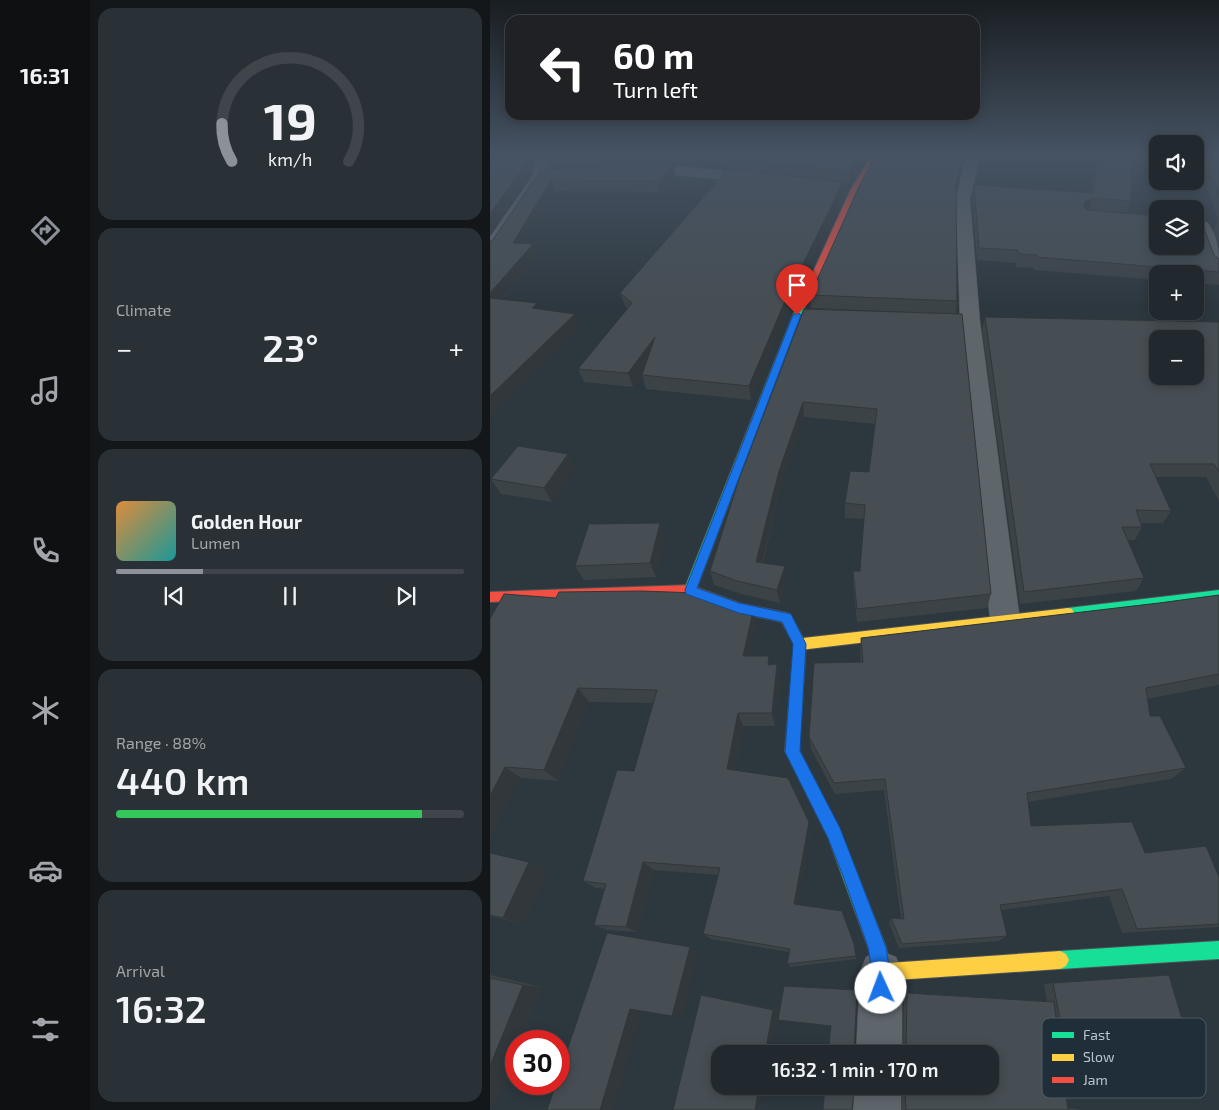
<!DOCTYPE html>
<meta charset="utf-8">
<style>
:root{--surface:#22292e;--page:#2a3136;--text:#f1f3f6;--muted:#a2a6aa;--line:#3f454a;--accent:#8c9099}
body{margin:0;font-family:"Exo 2",sans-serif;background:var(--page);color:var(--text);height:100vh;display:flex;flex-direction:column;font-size:19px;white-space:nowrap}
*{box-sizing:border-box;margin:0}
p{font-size:16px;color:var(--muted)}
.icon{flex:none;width:28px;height:28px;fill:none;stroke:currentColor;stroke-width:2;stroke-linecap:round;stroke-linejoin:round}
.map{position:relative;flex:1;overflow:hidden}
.details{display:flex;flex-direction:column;gap:8px;padding:8px;background:#131719;width:400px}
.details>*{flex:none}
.top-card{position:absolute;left:15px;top:15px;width:475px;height:105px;border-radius:15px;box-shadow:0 2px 12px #0003,0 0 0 1px var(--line);background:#202124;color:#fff;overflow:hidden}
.controls{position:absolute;left:659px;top:135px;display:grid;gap:10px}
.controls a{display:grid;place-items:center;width:55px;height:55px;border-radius:10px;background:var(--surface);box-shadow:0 2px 12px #0003,0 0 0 1px var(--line);font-size:25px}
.speed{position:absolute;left:15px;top:1030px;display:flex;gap:10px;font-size:25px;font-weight:700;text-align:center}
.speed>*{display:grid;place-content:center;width:65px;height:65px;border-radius:50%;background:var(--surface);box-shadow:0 2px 12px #0003,0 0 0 1px var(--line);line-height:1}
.speed .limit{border:8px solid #d22;background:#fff;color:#111}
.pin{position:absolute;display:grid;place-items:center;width:42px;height:42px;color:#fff;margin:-51px -21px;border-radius:50% 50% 50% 0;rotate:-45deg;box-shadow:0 0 5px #0007}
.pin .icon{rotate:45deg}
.me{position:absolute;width:55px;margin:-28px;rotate:358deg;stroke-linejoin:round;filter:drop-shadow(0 0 4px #0008)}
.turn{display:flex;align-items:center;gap:18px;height:105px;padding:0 25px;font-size:22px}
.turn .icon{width:65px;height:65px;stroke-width:2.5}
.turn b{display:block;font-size:35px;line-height:42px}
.big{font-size:38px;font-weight:600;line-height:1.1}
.details .tile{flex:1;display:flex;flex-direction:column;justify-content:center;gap:8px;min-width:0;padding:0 18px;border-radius:15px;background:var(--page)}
.details .dial{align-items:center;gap:0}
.dial svg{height:130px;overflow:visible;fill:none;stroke:var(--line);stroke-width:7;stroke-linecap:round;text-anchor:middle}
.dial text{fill:var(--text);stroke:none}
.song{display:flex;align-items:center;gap:15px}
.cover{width:60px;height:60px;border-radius:8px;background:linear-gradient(135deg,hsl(30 70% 55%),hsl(180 70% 35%))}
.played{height:5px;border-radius:2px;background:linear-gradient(90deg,var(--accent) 25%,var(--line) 25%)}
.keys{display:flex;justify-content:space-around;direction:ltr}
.heat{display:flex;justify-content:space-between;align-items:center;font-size:28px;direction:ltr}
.charge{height:8px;border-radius:4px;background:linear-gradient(90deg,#34c759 88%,var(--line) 0)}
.trip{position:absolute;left:221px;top:1045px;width:288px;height:50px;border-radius:15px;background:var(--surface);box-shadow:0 2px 12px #0003,0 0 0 1px var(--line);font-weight:600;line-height:50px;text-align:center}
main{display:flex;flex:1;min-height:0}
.menu{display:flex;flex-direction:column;width:90px;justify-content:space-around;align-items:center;background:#0e1012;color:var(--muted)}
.menu .icon{width:35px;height:35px}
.menu .selected{color:var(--accent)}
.menu b{font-size:22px;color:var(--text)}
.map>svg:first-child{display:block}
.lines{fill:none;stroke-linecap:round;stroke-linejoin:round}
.street-casing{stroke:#4c5358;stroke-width:1}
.fast-casing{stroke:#4c5358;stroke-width:2}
.slow-casing{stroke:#4c5358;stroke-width:2}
.jam-casing{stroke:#4c5358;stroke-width:2}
.street{fill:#5e656b;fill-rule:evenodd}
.fast{fill:#16e098;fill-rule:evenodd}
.slow{fill:#ffcf43;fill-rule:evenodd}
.jam{fill:#f24e42;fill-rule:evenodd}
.wall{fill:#3c4347}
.shaded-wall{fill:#31373a}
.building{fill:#464e53;stroke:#31373a;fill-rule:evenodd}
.route{fill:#1a73e8;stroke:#114b97}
.key{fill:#202e39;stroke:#4e5b65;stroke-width:1}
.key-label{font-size:14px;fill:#b9c4cd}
</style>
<main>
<nav class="menu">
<b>16:31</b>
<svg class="icon selected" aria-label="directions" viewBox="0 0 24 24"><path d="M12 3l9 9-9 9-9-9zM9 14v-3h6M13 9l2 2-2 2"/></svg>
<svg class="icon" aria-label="music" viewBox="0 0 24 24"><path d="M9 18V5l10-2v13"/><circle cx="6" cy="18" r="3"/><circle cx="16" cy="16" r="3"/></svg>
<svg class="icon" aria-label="phone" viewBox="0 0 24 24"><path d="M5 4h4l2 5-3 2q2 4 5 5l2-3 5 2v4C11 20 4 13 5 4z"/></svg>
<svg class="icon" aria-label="climate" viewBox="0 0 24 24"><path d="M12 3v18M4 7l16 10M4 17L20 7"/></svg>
<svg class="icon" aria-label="car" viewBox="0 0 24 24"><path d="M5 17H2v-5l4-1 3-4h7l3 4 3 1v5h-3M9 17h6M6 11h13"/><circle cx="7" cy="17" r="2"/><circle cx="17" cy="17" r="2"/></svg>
<svg class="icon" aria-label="filters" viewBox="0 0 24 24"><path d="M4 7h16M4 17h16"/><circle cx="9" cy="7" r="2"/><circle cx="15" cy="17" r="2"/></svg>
</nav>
<section class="details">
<div class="tile dial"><svg viewBox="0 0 100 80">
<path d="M14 69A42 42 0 1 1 86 69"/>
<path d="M14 69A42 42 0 0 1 8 46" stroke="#8c9099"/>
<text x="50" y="56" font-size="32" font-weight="700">19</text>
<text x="50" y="72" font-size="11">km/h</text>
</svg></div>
<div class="tile"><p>Climate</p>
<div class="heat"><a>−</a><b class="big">23°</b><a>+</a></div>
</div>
<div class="tile">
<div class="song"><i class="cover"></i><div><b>Golden Hour</b><p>Lumen</p></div></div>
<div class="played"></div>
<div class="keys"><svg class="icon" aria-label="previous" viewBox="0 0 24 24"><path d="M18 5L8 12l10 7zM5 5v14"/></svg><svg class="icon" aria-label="pause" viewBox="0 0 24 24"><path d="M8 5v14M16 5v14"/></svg><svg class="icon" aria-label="next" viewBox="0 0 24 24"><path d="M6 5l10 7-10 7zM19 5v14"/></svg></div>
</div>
<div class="tile"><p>Range · 88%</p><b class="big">440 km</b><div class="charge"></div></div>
<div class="tile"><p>Arrival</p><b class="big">16:32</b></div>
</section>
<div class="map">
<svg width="729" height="1110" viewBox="0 0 729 1110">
<rect width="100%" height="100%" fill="#2d373e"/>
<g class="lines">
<!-- street casing -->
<g class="street-casing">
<g id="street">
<path d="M48,153H60L57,175L6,252L0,254V237L43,175Z"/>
<path d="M482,153H495L488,164L480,199L490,322L530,620L526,629L515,633L504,629L500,620L470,322L466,199L474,164Z"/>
<path d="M149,164H171L270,175L277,179L270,183L144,171L142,168Z"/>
<path d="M713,221L718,223C729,238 729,253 729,271L723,270L720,266L705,226L708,223Z"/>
<path d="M391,951L406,957L412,972V1054H366L370,972L376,957Z"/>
<path d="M365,1086H411V1110H363Z"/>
</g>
</g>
<!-- fast casing -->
<g class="fast-casing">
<g id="fast">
<path d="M319,281L326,283L311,315L206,590L204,593L200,595L196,593L194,590L303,315Z"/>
<path d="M729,590V600L578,618L574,617L572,613L574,609L578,608Z"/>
<path d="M310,638L314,640L316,644L309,750L349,828L396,947L398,957L395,963L389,966L383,963L378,947L338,837L295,751L304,644L306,640Z"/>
<path d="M729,941V959L570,969L564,966L561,960L564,954L570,951Z"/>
</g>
</g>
<!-- slow casing -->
<g class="slow-casing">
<g id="slow">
<path d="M578,608L582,609L584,613L582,617L578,618L310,650L306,648L292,622L288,621L286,617L288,613L292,612L300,614L313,638Z"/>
<path d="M389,948L395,951L398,963L570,951L576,954L579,960L576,966L570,969L391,981L385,978L380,957L383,951Z"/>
</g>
</g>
<!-- jam casing -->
<g class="jam-casing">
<g id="jam">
<path d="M383,153H389L367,189L326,283L319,285L318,283L361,189Z"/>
<path d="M200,585L249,603L292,612L296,613L298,617L296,621L292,622L249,613L200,595L0,602V592Z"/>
</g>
</g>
<!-- street -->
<use href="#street" class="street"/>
<!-- fast -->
<use href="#fast" class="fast"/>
<!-- slow -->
<use href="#slow" class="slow"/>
<!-- jam -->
<use href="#jam" class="jam"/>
</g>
<!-- wall -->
<g class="wall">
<path d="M57,153H208L197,165L171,162L60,168L56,157Z"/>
<path d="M222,153H377L359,183L353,182V194L296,314L261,400L156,389L152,375L143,387L94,382L88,369L137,309L135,306L130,293L240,170Z"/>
<path d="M607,153H642L641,201L637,213L599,210L724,255L729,259V285L705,283V274H668V280L544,270V268L526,267V263L487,260L482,197L484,185L602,193Z"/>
<path d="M705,153H729V247L724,229L728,219Z"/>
<path d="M184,164L186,176L170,192L65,191L36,243L48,256L12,299L50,309L90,327L0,417V241H2L51,170Z"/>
<path d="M472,164L466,192L467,301L466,314L321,308L320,295Z"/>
<path d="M314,309L472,314L501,594L497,608L367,622L363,585V571H370L374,519L355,518V503L379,472L385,424L314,417L291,485L273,563L297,580L290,603L251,594L224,585L220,571Z"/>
<path d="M495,317L729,322V501L716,477H666L681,511L673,523H651L652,527L645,540H637L654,578L646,591L530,604L492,330Z"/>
<path d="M78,454L86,469L62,502L11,494L1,479Z"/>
<path d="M170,523L175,538L166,577L94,580L85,566Z"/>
<path d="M729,595V685L657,699L660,716L696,768L681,779L538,802L541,826L655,853L729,924V927L632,933L619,896L511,910L517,936L509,941L409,948L399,923L401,918L411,919L394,790L345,794L321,749L319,737L371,662L370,652L371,638L669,603Z"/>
<path d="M0,619L267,626L260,656L281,665L287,664L290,679L285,726H253L245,770L321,831L308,904L366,956V959L301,967L297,964L299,952L221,939L213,934L229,875L164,870L148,932L117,930L104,925L114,889L106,888L93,881L144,771L163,703L99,702L68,781L31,778L2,835L0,834Z"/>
<path d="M0,853L39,862L58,871L34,924L0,916Z"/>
<path d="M0,975L52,987L6,1105L0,1107Z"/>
<path d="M563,983L572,1029L568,1028L577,1108L592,1110H412V1089L335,1086L500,1054H413L414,994L417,993L557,1002L554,984Z"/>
<path d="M211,995L288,1010L280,1054H230V1086H274L270,1110H183Z"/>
</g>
<!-- shaded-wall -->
<g class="shaded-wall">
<path d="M40,153H46L41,174L0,234V214Z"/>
<path d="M195,153H208L197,165L194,154Z"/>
<path d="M370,153H377L359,183V171Z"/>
<path d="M473,153H480L472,164L464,199L466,187Z"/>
<path d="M184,164L186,176L170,192L168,181Z"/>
<path d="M61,180L65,191L29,255L23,243Z"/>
<path d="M353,182V194L296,314L261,400L259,386L295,301Z"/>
<path d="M603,198L599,210L593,213V206L596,201Z"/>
<path d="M43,244L48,256L2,310L0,306V293Z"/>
<path d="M47,303L53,316L42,308Z"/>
<path d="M85,314L90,327L0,417V396Z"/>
<path d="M165,337L169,351L143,387L138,373Z"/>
<path d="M313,402L314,417L291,485L269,576L266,562L289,471Z"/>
<path d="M78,454L86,469L62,502L54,488Z"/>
<path d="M170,523L175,538L166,577L160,563Z"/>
<path d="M295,566L297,580L290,603L287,590Z"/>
<path d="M263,611L267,626L257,670L253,656Z"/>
<path d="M279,656L282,670L278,665Z"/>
<path d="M287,664L290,679L285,726L282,713Z"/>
<path d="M88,688L99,702L68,781L54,770Z"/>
<path d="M248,713L253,726L243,780L237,769Z"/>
<path d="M15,767L31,778L2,835L0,834V796Z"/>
<path d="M319,822L321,831L307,910L304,904Z"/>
<path d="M39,862L58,871L34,924L13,918Z"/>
<path d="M153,862L164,870L148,932L136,927Z"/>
<path d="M200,947L209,951L193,1016H182Z"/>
<path d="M33,985L52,987L31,1041H26V1053L6,1105L0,1107V1066Z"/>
<path d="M140,1009L153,1010L124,1110H110Z"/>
<path d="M283,1010H288L280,1054H275Z"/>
<path d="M269,1086H274L270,1110H265Z"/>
</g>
<!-- building -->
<g class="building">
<path d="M0,153H40L37,163L0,214Z"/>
<path d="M57,153H131L56,157Z"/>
<path d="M232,153H370L359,171L239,159Z"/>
<path d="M387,153H473L466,187L467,301L320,295L373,179Z"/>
<path d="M608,153H642L641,201L603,198L596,201L593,206L597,210L668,216V246H705V215H709L724,255L729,259V272L547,257V255L529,254L528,250L489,248L484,185L604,193Z"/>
<path d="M713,153H729V195Z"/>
<path d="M168,163L184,164L168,181L61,180L23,243L43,244L0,293V241H2L51,170Z"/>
<path d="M238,169L353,182L295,301L259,386L152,375L165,337L138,373L88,369L142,303L130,293Z"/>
<path d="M0,298L47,303L42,308L85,314L0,396Z"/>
<path d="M314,309L472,314L501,594L367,609L363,571H370L375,505L355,503L360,471L379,472L387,409L313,402L289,471L266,562L295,566L287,590L247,581L220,571L249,479Z"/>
<path d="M495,317L729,322V472L724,464H660L681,511L646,510L652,527H632L654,578L534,592ZM668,339H705V376H668Z"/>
<path d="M28,446L78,454L54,488L1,479Z"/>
<path d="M170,523L160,563L85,566L99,524Z"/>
<path d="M151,591L207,593L263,611L253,656H279L278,665L287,664L282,713H248L237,769L298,778L319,822L304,904L352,911L364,944L366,956L297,964L300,949L213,934L230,868L153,862L136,927L104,925L116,884L93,881L127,770L144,771L167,690L88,688L54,770L15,767L0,796V619L14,594L66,598L69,592Z"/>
<path d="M729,595V674L656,688L660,716H670L696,768L537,793L541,826L642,822L655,853L716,846L729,877V924L647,929L632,889L510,905L517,936L412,944L401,918L414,919L395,779L344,783L319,737L324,663L373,662L371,638L669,603Z"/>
<path d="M0,853L39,862L13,918L0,915Z"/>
<path d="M117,933L200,947L182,1016L140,1009L110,1110H57L66,1084H69V1074Z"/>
<path d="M679,975L694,1026L572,1029L563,983Z"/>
<path d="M0,978L33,985L0,1066Z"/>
<path d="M294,986L367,990L364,1054H338L341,1026L288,1020Z"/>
<path d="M417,993L564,1002L578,1110H416L415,1089H364L362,1110H333L335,1086H500V1054H416Z"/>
<path d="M211,995L283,1010L275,1054H230V1086H269L265,1110H183Z"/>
</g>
<!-- sky -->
<linearGradient id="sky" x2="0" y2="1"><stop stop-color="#191e22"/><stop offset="0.5" stop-color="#465363"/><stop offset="1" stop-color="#465363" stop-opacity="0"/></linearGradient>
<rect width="729" height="309" fill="url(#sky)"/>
<!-- route -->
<path class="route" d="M307,312L311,315L207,588L249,603L301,614L316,644L310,751L350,828L396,947L400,972V988L397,994L391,997L384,994L382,988V972L378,947L353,876L338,838L295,752L303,644L292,622L249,613L196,594L195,590L303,315Z"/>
<!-- legend -->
<rect x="552" y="1018" width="164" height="80" rx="8" class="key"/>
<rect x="562" y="1032" width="22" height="6" fill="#16e098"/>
<rect x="562" y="1054" width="22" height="7" fill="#ffcf43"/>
<rect x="562" y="1077" width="22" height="6" fill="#f24e42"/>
<g class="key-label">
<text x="593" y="1040">Fast</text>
<text x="593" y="1062">Slow</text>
<text x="593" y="1085">Jam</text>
</g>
</svg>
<div class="controls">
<a><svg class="icon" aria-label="sound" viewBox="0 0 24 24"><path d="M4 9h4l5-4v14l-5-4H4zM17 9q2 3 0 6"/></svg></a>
<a><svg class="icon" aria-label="layers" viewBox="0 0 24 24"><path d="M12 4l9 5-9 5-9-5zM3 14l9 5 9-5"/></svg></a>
<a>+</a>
<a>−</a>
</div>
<div class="speed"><div class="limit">30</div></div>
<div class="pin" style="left:307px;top:315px;background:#d93025"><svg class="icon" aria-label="arrive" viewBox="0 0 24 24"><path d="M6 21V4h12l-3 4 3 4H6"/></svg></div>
<svg class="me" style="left:391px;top:988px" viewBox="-20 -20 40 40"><circle r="19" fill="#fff"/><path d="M0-13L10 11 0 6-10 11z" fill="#1a73e8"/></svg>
<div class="trip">16:32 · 1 min · 170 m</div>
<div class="top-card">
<div class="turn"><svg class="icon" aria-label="left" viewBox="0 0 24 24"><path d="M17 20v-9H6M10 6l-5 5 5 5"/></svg><div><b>60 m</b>Turn left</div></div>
</div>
</div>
</main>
